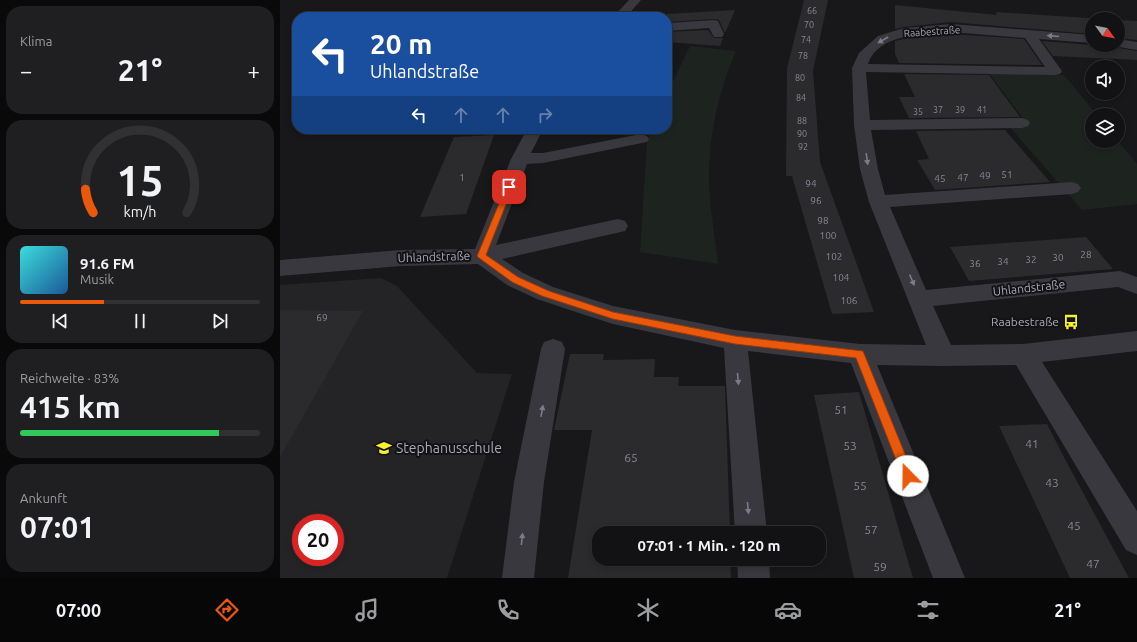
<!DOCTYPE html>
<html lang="de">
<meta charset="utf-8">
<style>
:root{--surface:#121113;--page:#1f1f21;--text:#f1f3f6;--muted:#9c9da0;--line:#313133;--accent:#ea580c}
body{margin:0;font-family:Ubuntu,sans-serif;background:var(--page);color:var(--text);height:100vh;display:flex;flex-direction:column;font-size:15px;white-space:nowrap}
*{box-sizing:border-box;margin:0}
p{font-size:13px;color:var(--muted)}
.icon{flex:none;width:22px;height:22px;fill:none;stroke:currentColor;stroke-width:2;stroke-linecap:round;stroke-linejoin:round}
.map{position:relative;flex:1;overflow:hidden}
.panel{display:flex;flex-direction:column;gap:6px;padding:6px;background:#0a090a;width:280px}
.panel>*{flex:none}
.banner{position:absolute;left:12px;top:12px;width:380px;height:122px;border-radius:16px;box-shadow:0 2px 6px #0003,0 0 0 1px var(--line);background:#1a4fa0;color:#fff;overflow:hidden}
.needle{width:26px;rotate:123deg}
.controls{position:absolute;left:805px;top:12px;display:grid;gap:8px}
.controls a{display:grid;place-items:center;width:40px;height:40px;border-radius:50%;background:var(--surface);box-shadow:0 2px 6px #0003,0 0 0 1px var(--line);font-size:20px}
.speed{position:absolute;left:12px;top:514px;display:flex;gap:8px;font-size:20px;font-weight:700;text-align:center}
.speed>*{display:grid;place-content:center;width:52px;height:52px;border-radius:50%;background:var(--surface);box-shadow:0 2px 6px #0003,0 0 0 1px var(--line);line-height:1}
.speed .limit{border:6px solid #d22;background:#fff;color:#111}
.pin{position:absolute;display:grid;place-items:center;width:34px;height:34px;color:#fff;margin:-17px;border-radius:8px;box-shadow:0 2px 6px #0006}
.me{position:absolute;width:44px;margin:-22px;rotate:338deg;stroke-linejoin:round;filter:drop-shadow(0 0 3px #0008)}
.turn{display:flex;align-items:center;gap:14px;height:84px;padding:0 12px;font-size:18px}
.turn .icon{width:52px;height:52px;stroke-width:2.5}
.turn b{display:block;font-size:28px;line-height:34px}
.lanes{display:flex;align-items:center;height:38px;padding:0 12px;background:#0003;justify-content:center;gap:20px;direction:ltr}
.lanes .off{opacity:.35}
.big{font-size:30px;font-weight:700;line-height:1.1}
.panel .widget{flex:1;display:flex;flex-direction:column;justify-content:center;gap:6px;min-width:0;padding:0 14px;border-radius:16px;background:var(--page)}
.panel .dial{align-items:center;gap:0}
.dial svg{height:104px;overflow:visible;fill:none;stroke:var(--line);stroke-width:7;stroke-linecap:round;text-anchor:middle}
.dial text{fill:var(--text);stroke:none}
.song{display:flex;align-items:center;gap:12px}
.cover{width:48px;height:48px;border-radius:6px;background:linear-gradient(135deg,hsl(180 70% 55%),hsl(210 70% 35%))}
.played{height:4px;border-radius:2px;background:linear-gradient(90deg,var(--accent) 35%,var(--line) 35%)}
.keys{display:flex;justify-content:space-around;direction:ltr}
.heat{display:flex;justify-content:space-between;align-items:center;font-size:22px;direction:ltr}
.charge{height:6px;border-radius:3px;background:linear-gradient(90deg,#34c759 83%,var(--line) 0)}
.trip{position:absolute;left:312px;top:526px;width:234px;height:40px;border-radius:16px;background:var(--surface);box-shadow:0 2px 6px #0003,0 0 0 1px var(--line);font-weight:700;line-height:40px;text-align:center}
.tab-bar{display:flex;height:64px;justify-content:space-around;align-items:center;background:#070708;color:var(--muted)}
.tab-bar .icon{width:28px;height:28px}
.tab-bar .selected{color:var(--accent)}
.tab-bar b{font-size:18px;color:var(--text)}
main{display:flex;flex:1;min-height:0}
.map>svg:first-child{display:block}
.built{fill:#242326;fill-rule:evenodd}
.green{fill:#1d2420}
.building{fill:#2b2a2d}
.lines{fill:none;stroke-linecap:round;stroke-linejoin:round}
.minor{fill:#39383e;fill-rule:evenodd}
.oneway{fill:#7c7c88}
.route{fill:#ea580c;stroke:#983908}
.labels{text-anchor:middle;stroke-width:4;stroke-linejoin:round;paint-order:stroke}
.far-number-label{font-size:9px;fill:#898895}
.far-street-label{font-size:10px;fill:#a9a9b9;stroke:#131214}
.number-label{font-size:10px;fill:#898895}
.street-label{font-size:12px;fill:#a9a9b9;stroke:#131214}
.poi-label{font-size:12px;fill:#a9a9b9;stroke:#131214;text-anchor:end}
.near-number-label{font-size:12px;fill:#898895}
.near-poi-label{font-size:14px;fill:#a9a9b9;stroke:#131214;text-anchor:start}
</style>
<main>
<section class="panel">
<div class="widget"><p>Klima</p>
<div class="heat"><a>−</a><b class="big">21°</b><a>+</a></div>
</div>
<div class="widget dial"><svg viewBox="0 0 100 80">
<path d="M14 69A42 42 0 1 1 86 69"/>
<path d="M14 69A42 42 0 0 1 8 51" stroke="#ea580c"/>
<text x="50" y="56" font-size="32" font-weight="700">15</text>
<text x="50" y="72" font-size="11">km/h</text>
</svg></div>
<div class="widget">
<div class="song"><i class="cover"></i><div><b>91.6 FM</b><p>Musik</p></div></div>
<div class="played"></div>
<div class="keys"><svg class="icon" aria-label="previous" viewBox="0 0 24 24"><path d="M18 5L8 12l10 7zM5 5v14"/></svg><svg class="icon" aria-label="pause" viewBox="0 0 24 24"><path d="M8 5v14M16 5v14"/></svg><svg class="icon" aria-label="next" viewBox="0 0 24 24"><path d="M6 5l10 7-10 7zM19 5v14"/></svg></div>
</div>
<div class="widget"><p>Reichweite · 83%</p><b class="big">415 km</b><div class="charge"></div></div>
<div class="widget"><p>Ankunft</p><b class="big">07:01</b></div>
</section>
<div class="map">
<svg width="857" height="578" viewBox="0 0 857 578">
<rect width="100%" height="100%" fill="#181719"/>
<!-- built -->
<path class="built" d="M101,278L117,286L197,373L232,374L167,578H0V285ZM21,523H55V557H21Z"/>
<!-- green -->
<g class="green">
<path d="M410,46L456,51C439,90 429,133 429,176C429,205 435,235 438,264L360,252L367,141L372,129H387V94Z"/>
<path d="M709,73L784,75L817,115H812V141H838L857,164V204L802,210L728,125H748Z"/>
</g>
<!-- building -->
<g class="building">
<path d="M524,0H548L533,71L540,162L594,312L552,314L512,176H506L507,68Z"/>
<path d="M615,5L717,15L716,12L823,19H812V34L671,22L624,27L615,29Z"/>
<path d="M455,10L445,33L439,20L434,19L387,22V14Z"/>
<path d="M838,20L857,21V40L838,38Z"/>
<path d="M428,30L434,38H443L440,46L387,42V32Z"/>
<path d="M671,34L744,39L762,65L619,63L615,54V41L636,36Z"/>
<path d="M762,41L812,45H832L833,47L857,51V60L773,56Z"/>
<path d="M624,74L709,75L740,117L629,118L619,97H635Z"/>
<path d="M725,130L770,182L655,190L637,160L649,159L636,131Z"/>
<path d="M214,135L186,214L140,217L174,137Z"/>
<path d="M806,237L833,269L689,281L670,247Z"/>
<path d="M0,310L83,311L0,457Z"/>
<path d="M290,354H324L323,360L375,359L374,377H399L398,386H445L450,533H319V559H450L451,578H288L312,430H274Z"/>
<path d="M579,392L625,551L633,578H574L534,395Z"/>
<path d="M767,424L786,461L849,578H790L719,426Z"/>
</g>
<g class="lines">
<!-- minor -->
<g class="minor">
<path d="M349,0H361L346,17H333Z"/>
<path d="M434,20L438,21L444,34L442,37H434L429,28L387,31V23Z"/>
<path d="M671,24L812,35V43L759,39L782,71L780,74L775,75L586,72L590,120L742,118L748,120L750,123L748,126L742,128L591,130L598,169L605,195L792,182L798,184L801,188L798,192L792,194L610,207L646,290L840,271L857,277V294L838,287L653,306L671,345L743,344L857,331V351L762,362L857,511V555L846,550L736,365L663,366L597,365L685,578H653L571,363L468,351L487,533H455L444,348L333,324L299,313L257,299L227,285L198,264L121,266L0,276V260L121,250L195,249L231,159L247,129H263L251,153H263L361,134L367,136L369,139L367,142L263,163L247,164L216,245L338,219L345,221L348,226L345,231L222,259L243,273L273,287L333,306L455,330L580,344L646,345L589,202L580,169L574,125L572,68L579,53L598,36L624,28ZM671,32L745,38L765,67L588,64C598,33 645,34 671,32Z"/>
<path d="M838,39L857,42V50L833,46L838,45Z"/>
<path d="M273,339L282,342L285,349L264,482L254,578H222L234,482L261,349L264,342Z"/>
<path d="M457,559H489L490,578H458Z"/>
</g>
</g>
<!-- one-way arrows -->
<defs><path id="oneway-solid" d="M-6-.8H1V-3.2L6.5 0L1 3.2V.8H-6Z"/></defs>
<g class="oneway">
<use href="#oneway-solid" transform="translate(773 36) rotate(-175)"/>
<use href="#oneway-solid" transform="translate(603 40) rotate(150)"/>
<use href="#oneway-solid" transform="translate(587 159) rotate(82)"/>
<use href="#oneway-solid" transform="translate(632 280) rotate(67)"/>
<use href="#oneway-solid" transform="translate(458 379) rotate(85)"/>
<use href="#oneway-solid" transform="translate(262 411) rotate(-80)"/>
<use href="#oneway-solid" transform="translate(468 508) rotate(85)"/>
<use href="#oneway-solid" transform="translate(242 539) rotate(-84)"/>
</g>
<!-- route -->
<path class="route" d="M229,184L233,187L206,255L238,277L269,291L333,312L455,336L583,351L634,476L632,480L628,482L624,480L576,358L455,344L333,319L262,296L232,282L199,258L197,256L226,187Z"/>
<!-- icons -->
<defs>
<g id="bus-bare" transform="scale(1.2)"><path d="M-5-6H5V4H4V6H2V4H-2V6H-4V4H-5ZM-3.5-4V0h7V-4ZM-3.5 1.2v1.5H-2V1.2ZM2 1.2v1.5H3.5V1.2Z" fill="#f6f232" stroke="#131214" stroke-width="2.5" paint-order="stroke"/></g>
<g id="school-bare" transform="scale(1.2)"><path d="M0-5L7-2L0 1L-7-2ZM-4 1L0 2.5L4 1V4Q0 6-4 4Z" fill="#f6f232" stroke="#131214" stroke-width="2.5" paint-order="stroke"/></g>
</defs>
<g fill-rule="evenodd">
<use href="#bus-bare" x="791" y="322"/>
<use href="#school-bare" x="104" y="448"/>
</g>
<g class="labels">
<!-- far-number labels -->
<g class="far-number-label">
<text x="532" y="14">66</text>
<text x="529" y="28">70</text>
<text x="526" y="43">74</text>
<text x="523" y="59">78</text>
<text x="520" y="81">80</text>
<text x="521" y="101">84</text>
<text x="658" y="113">37</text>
<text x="680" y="113">39</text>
<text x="702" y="113">41</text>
<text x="638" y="115">35</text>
<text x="522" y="124">88</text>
<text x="522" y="137">90</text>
<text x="523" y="150">92</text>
</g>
<!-- far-street labels -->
<g class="far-street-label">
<text transform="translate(652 31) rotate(-4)" y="4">Raabestraße</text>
</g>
<!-- number labels -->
<g class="number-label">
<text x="727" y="178">51</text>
<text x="705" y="179">49</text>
<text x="182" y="181">1</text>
<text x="683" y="181">47</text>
<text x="660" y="182">45</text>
<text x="531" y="187">94</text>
<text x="536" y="204">96</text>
<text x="543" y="224">98</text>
<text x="548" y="239">100</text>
<text x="806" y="258">28</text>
<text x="554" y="260">102</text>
<text x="778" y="261">30</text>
<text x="751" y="263">32</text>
<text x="723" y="265">34</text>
<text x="695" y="267">36</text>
<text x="561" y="281">104</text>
<text x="569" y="304">106</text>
<text x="42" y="321">69</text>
</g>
<!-- street labels -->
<g class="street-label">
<text transform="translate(154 257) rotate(-2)" y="4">Uhlandstraße</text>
<text transform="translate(749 288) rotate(-6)" y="4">Uhlandstraße</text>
</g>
<!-- poi labels -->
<g class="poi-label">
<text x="779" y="326">Raabestraße</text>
</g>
<!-- near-number labels -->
<g class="near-number-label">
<text x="561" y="414">51</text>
<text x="752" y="448">41</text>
<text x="570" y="450">53</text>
<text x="351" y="462">65</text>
<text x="772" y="487">43</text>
<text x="580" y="490">55</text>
<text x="794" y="530">45</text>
<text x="591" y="534">57</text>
<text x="813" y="568">47</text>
<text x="600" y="571">59</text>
</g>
<!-- near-poi labels -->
<g class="near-poi-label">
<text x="116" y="453">Stephanusschule</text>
</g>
</g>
</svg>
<div class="controls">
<a><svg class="needle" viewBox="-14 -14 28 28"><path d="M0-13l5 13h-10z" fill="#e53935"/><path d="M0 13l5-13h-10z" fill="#9c9da0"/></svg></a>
<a><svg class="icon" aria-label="sound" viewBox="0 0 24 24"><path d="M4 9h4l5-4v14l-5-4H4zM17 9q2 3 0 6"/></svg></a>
<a><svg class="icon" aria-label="layers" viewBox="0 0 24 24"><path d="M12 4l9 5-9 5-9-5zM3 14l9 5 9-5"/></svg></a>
</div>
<div class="speed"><div class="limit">20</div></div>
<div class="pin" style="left:229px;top:187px;background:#d93025"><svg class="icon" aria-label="arrive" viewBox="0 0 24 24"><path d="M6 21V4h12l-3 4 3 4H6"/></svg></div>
<svg class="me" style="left:628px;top:476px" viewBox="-20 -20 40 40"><circle r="19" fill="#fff"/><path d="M0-13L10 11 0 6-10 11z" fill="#ea580c"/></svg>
<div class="trip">07:01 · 1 Min. · 120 m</div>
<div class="banner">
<div class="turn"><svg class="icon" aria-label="left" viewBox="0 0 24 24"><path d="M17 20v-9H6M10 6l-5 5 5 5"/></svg><div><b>20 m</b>Uhlandstraße</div></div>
<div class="lanes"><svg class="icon" aria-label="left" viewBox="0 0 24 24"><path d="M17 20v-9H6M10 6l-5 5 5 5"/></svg><svg class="icon off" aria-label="ahead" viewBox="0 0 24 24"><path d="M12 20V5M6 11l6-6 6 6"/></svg><svg class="icon off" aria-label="ahead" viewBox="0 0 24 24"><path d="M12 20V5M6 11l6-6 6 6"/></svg><svg class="icon off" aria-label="right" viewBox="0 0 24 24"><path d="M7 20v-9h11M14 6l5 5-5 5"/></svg></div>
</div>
</div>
</main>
<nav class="tab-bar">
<b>07:00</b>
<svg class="icon selected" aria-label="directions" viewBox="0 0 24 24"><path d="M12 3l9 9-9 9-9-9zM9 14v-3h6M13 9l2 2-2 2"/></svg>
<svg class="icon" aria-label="music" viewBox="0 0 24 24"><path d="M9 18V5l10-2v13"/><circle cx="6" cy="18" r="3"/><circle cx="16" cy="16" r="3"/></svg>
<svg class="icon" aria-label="phone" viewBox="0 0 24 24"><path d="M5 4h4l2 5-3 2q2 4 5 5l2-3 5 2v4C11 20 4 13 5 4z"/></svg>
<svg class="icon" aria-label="climate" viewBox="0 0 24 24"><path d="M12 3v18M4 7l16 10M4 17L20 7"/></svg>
<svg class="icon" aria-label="car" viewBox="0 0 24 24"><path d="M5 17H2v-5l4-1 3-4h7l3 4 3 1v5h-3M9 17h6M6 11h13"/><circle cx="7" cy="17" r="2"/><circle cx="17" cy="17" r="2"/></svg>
<svg class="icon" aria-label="filters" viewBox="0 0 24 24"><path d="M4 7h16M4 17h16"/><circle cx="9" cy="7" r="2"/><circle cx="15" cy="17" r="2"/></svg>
<b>21°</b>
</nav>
